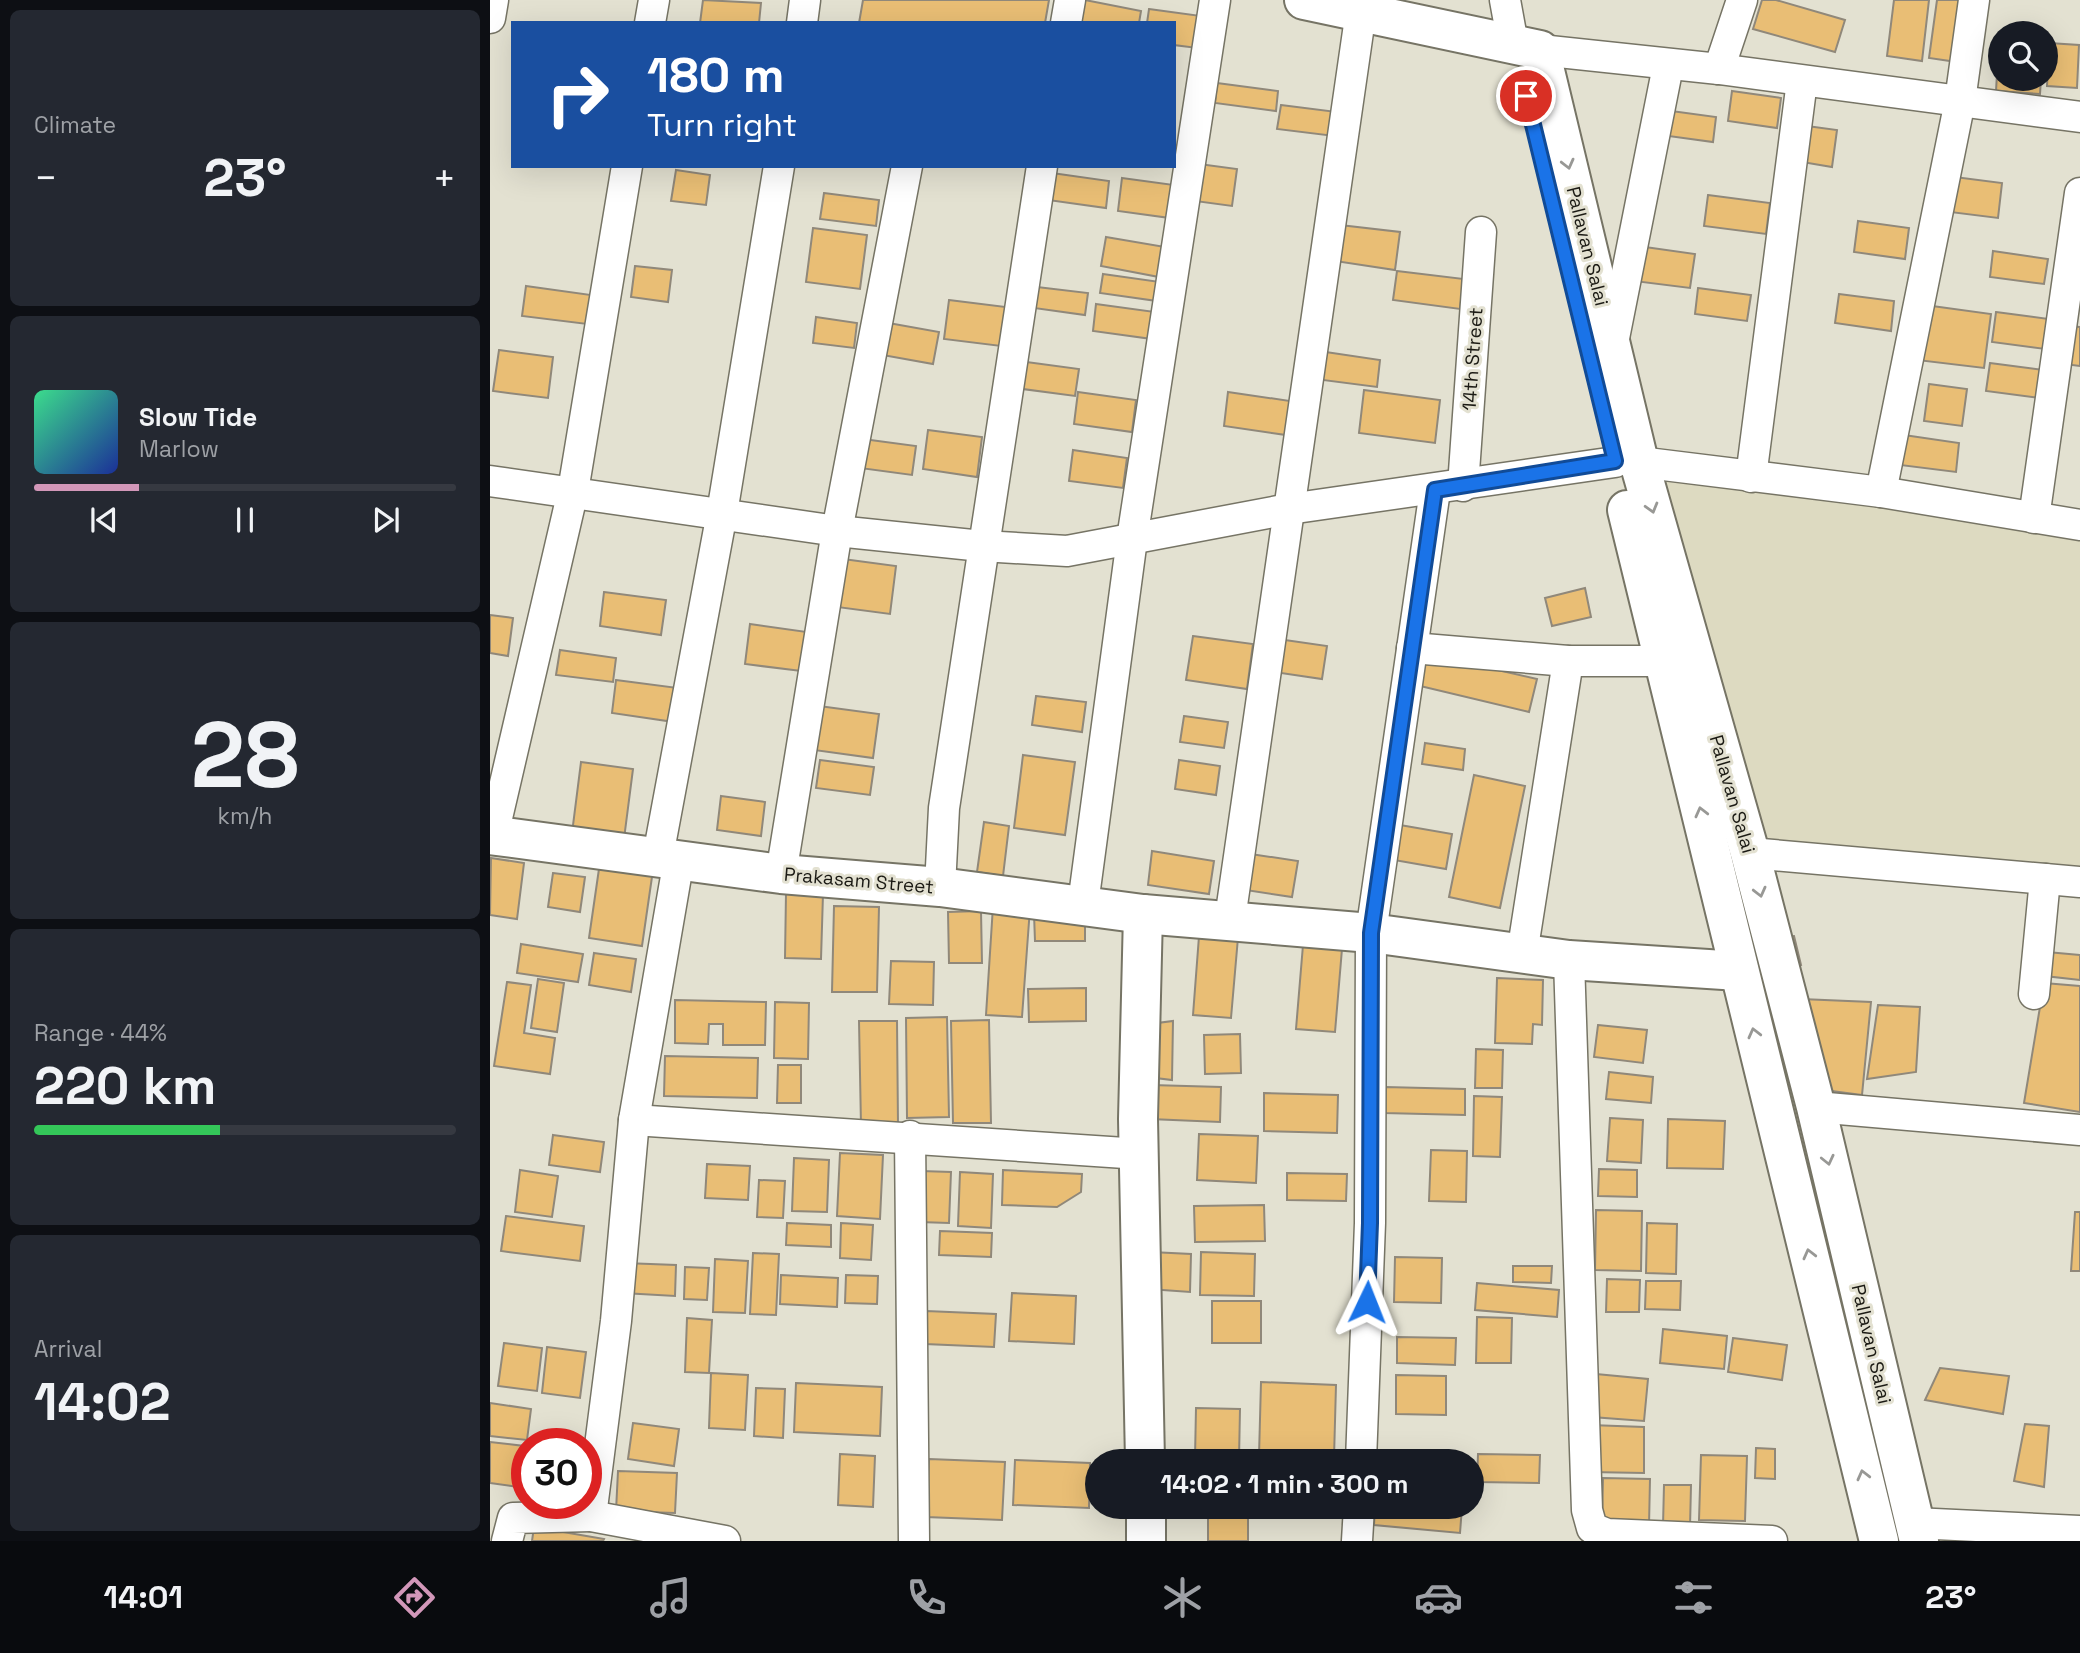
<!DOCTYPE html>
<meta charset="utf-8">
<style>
:root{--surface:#171b24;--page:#242831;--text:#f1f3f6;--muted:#9ea1a6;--line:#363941;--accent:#d297b9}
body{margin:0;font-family:"Space Grotesk",sans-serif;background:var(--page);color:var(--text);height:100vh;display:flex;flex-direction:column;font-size:26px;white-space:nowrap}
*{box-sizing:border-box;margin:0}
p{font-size:23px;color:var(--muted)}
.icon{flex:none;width:38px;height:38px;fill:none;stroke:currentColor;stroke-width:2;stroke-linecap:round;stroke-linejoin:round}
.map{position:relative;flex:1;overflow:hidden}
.drawer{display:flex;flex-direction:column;gap:10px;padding:10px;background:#0d0f14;width:490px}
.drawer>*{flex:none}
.top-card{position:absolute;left:21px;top:21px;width:665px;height:147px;border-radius:0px;box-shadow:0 7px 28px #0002;background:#1a4fa0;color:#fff;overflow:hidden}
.tools{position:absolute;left:1498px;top:21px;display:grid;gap:14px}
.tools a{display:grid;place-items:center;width:70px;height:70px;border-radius:50%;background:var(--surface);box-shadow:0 7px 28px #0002;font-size:35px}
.speed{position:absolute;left:21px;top:1428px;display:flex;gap:14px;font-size:35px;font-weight:700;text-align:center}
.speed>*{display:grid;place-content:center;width:91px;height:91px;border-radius:50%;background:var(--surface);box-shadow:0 7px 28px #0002;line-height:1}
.speed .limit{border:10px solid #d22;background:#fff;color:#111}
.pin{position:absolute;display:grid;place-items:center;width:60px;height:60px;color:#fff;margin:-30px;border:4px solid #fff;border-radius:50%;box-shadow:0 2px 7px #0007}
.me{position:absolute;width:77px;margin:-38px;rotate:2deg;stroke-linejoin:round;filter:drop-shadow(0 0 5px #0008)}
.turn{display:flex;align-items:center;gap:24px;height:147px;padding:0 21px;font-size:32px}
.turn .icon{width:91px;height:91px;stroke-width:2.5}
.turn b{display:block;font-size:49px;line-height:60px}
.big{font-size:52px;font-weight:700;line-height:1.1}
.drawer .card{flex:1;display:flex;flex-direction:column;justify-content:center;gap:10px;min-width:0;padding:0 24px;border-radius:10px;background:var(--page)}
.drawer .dial{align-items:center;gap:0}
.dial b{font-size:91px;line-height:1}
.song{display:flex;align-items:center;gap:21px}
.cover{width:84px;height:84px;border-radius:10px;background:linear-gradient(135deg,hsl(150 70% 55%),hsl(230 70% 35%))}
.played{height:7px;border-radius:4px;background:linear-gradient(90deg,var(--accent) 25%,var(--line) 25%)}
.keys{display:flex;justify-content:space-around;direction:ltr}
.heat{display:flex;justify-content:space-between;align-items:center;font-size:38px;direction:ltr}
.charge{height:10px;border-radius:5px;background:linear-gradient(90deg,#34c759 44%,var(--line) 0)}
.trip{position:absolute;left:595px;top:1449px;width:399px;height:70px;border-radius:35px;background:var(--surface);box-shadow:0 7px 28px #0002;font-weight:700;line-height:70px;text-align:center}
.tabs{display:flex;height:112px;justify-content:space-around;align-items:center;background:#090b0e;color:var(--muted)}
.tabs .icon{width:49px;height:49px}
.tabs .on{color:var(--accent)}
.tabs b{font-size:32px;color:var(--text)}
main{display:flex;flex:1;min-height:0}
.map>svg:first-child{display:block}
.built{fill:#dddac1}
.building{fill:#e9be75;stroke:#90887a;stroke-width:2}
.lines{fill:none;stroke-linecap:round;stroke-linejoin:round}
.minor-casing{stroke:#767465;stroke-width:33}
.tertiary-casing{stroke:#767465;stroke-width:42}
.minor{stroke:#fff;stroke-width:30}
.tertiary{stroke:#fff;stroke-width:38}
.oneway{stroke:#989895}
.route-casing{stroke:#114b97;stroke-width:18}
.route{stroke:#1a73e8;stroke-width:12}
.labels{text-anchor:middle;stroke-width:6;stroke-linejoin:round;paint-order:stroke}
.street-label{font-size:19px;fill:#1b1a14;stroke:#e3e1d1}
</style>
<main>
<section class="drawer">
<div class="card"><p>Climate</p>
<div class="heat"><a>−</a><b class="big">23°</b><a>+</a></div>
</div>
<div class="card">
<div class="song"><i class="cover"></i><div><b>Slow Tide</b><p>Marlow</p></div></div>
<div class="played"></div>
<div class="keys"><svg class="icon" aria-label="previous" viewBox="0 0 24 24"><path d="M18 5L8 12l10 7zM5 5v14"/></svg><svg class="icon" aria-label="pause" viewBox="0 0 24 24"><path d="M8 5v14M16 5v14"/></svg><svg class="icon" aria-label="next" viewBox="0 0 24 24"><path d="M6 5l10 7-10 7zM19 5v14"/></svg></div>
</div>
<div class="card dial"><b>28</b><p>km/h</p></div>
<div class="card"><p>Range · 44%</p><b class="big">220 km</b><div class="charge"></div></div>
<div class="card"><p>Arrival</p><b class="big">14:02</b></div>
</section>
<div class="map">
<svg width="1590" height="1541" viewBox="0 0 1590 1541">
<rect width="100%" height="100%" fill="#e3e1d1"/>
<!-- built -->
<path class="built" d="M1161,474L1590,535V880L1269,846Z"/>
<!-- building -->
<g class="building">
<path d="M213,0L271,3L269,23H210Z"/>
<path d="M373,0H559L555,23H369Z"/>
<path d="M595,0L651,11L649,23H590Z"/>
<path d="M1272,0H1286L1355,20L1345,52L1263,29Z"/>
<path d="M1404,0H1439L1432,61L1397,56Z"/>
<path d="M1447,0H1474L1467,62L1439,58Z"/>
<path d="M659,9L711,16L707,48L684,45V23H657Z"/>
<path d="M1509,39L1510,79H1551L1550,94L1506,91Z"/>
<path d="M1559,43L1589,45L1587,88L1557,86Z"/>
<path d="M727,83L788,91L786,111L725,103Z"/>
<path d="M1242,91L1291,98L1287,128L1238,121Z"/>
<path d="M791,105L847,112L844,136L787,129Z"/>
<path d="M1174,110L1226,117L1223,142L1171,135Z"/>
<path d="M1317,126L1347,130L1342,167L1312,162Z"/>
<path d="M709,164L747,169L742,206L705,201Z"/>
<path d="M186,170L220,175L216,205L181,201Z"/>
<path d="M562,173L619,181L616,208L558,200Z"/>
<path d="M1457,176L1512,183L1508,218L1452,211Z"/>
<path d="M632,178L684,185L680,218L628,211Z"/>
<path d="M334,193L389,200L386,226L330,219Z"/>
<path d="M1218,195L1280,203L1276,234L1214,226Z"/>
<path d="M1368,221L1419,228L1415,259L1364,252Z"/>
<path d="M850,225L910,232L905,270L845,261Z"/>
<path d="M323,228L377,235L370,289L316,282Z"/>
<path d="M616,237L675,247L669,277L611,266Z"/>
<path d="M1148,246L1205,254L1200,288L1144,281Z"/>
<path d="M1503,251L1558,259L1554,284L1500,277Z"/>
<path d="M145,266L182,270L178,302L141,297Z"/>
<path d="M907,271L974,279L970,309L903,300Z"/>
<path d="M613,274L670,282L667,301L610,293Z"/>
<path d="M36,286L101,295L97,324L32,316Z"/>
<path d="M547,287L598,293L595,315L544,308Z"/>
<path d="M1208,288L1261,295L1257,321L1205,314Z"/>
<path d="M1349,294L1404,301L1401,331L1345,323Z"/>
<path d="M459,300L524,308L519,347L454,339Z"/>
<path d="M606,304L665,312L662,339L603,331Z"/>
<path d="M1435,305L1501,314L1494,368L1427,360Z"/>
<path d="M1506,312L1559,319L1555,349L1502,342Z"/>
<path d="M326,317L367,323L364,348L323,343Z"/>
<path d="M393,322L449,332L443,364L387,354Z"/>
<path d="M1580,326L1590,327V366L1574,364Z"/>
<path d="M9,350L63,357L58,398L3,391Z"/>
<path d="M829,351L890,360L887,387L825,379Z"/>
<path d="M529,361L589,369L585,396L525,388Z"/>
<path d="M1500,363L1554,370L1550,398L1496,391Z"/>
<path d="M1439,384L1477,389L1472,426L1434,421Z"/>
<path d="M874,390L950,400L945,443L869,433Z"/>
<path d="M588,392L646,400L642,432L584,424Z"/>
<path d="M738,392L800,401L796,435L734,426Z"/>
<path d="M438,430L492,437L487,477L433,469Z"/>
<path d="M1414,435L1469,443L1466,472L1410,465Z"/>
<path d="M373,439L426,446L422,475L370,468Z"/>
<path d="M583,450L637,458L633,488L579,481Z"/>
<path d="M353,559L406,566L400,614L347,607Z"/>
<path d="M1095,588L1101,617L1062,626L1055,598Z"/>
<path d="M114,592L176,600L171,635L110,626Z"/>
<path d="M0,615L23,618L18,656L0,653Z"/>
<path d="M260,624L324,633L319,672L255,664Z"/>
<path d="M703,636L763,644L757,689L696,680Z"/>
<path d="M788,639L837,646L832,679L784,672Z"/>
<path d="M70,650L126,658L123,682L66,675Z"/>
<path d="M933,653L1047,679L1039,712L926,685Z"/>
<path d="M126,680L188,688L184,722L122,713Z"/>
<path d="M546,696L596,702L592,732L542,725Z"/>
<path d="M329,706L389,714L383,758L324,750Z"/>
<path d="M694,716L738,722L734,748L690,742Z"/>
<path d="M935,743L975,749L973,770L932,764Z"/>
<path d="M533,755L585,762L575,835L524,828Z"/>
<path d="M330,760L384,767L380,795L326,788Z"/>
<path d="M689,760L730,766L726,795L685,789Z"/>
<path d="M91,762L143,769L134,839L82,833Z"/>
<path d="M984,775L1035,786L1010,908L959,897Z"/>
<path d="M231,796L275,802L271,836L227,830Z"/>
<path d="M494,822L519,826L513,876L487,872Z"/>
<path d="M910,825L962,834L956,869L904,860Z"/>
<path d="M662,851L724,861L719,894L658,885Z"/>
<path d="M754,853L808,861L802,897L749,889Z"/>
<path d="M111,855L164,863L152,946L99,938Z"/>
<path d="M1,858L34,863L27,919L0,915Z"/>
<path d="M63,873L95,877L90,912L58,907Z"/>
<path d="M296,893L333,894L331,959L295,958Z"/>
<path d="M344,906L389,907L387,992H342Z"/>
<path d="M503,906L540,908L532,1017L496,1015Z"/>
<path d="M491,911L492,963H459L458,912Z"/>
<path d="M595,913V941H545L544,914Z"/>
<path d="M710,923L749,926L741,1018L703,1015Z"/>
<path d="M814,933L853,937L845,1032L806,1029Z"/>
<path d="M1304,936L1311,965L1303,967L1291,937Z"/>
<path d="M31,944L93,954L88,982L27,973Z"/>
<path d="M1557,952L1590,955V980L1555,976Z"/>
<path d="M104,953L146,959L141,992L99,985Z"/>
<path d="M401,961L444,962L443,1005L399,1004Z"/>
<path d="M1007,978L1053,980L1052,1025L1043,1024L1042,1044L1005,1043Z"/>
<path d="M48,979L74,983L67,1032L41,1028Z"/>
<path d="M17,982L41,985L34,1033L65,1038L60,1074L4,1066Z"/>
<path d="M1554,983L1590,986V1112L1534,1103Z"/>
<path d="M596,988V1021L539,1022L538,989Z"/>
<path d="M1311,999L1381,1002L1372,1095L1334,1090Z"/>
<path d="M185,1000L276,1002L275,1045H233V1024H219L218,1044L185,1043Z"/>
<path d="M285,1002L319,1003L318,1059L284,1058Z"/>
<path d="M1388,1005L1430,1007L1426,1072L1377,1079Z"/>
<path d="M457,1017L459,1117L417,1118L416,1018Z"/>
<path d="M499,1020L501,1123H463L461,1021Z"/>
<path d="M369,1021H407L408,1125L371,1126Z"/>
<path d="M683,1021L682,1080L658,1077L660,1024Z"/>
<path d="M1108,1025L1157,1030L1153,1063L1104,1057Z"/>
<path d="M750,1034L751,1073L715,1074L714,1035Z"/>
<path d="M986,1049L1013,1050L1012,1088H985Z"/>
<path d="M175,1056L268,1058L267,1098L174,1096Z"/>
<path d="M288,1065H311V1103H287Z"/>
<path d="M1119,1072L1163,1077L1161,1103L1116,1099Z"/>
<path d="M661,1085L731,1087L730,1122L660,1119Z"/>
<path d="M895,1087L975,1089V1115L894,1113Z"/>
<path d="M774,1093L848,1095L847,1133L774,1131Z"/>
<path d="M984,1096L1012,1097L1010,1157L983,1156Z"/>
<path d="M1120,1118L1153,1120L1151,1163L1117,1161Z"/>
<path d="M1178,1119L1235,1121L1233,1169L1177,1168Z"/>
<path d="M709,1134L768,1136L766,1183L707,1180Z"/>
<path d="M63,1135L114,1142L110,1172L59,1165Z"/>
<path d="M941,1150L977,1151L976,1202L939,1201Z"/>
<path d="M350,1153L393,1155L390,1219L347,1216Z"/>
<path d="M304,1158L339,1160L337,1212L302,1211Z"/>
<path d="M217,1164L260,1166L258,1200L215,1198Z"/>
<path d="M1109,1169L1147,1170V1197L1108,1196Z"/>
<path d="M30,1170L68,1176L62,1217L25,1212Z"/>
<path d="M513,1170L592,1174L591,1192L567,1207L512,1205Z"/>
<path d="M431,1171L461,1172L459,1223L429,1222Z"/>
<path d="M470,1172L503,1174L501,1228L468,1226Z"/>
<path d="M797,1173L857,1174L856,1201L797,1200Z"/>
<path d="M269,1180L295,1181L293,1218L267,1217Z"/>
<path d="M774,1205L775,1241L705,1242L704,1206Z"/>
<path d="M1106,1210L1152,1211L1151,1271L1105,1270Z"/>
<path d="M1585,1212H1590V1271H1581Z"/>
<path d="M16,1216L94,1226L90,1261L11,1251Z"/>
<path d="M297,1223L341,1225V1247L296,1245Z"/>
<path d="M351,1223L383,1225L381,1260L350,1258Z"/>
<path d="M1157,1223L1187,1224L1186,1274L1156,1273Z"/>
<path d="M450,1231L502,1233L501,1257L449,1255Z"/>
<path d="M661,1252L701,1254L700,1292L659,1289Z"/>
<path d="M711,1252L765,1254L764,1296L710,1295Z"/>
<path d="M263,1253L289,1254L286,1315L260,1314Z"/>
<path d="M905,1257L952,1258L951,1303L904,1302Z"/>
<path d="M225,1259L258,1261L255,1313L223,1312Z"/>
<path d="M134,1263L186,1265L185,1296L133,1293Z"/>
<path d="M1023,1266H1062L1061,1283L1023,1282Z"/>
<path d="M195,1267L219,1268L217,1300L194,1299Z"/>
<path d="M291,1275L348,1278L347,1307L290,1304Z"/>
<path d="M356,1275L388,1276L387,1304L355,1303Z"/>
<path d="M1117,1279L1150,1280L1149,1312H1116Z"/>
<path d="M1156,1281H1191L1190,1310L1155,1309Z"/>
<path d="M987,1283L1069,1290L1067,1317L985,1310Z"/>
<path d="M522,1293L586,1296L584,1344L519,1341Z"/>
<rect x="722" y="1301" width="49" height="42"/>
<path d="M436,1311L506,1314L504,1347L435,1344Z"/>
<path d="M987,1317L1022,1318L1021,1363H986Z"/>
<path d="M197,1318L222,1320L219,1373L195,1372Z"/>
<path d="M1173,1329L1237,1336L1234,1369L1170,1363Z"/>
<path d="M907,1337L966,1338L965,1365L907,1363Z"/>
<path d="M1243,1338L1297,1345L1292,1380L1238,1372Z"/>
<path d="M14,1343L52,1348L47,1391L8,1386Z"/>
<path d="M57,1347L96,1352L90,1398L52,1393Z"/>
<path d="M1450,1368L1519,1376L1513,1414L1435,1400Z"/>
<path d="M221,1373L258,1375L255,1430L219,1428Z"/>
<path d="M1106,1374L1158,1379L1154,1421L1102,1417Z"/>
<path d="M906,1375L956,1376V1415L906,1414Z"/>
<path d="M771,1382L846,1385L844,1458L769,1456Z"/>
<path d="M306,1383L392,1387L390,1436L304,1432Z"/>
<path d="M266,1388L295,1389L293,1438L264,1436Z"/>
<path d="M0,1403L41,1409L37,1440L0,1436Z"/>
<path d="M706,1408L750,1409L749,1459L705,1458Z"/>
<path d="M143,1423L189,1429L184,1466L138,1459Z"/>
<path d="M1535,1424L1559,1426L1554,1487L1524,1481Z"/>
<path d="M1100,1425L1154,1427V1473L1099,1472Z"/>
<path d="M0,1442L34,1446L29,1487L0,1483Z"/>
<path d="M1266,1448L1285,1449V1479L1265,1478Z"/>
<path d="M350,1454L385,1456L383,1507L348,1505Z"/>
<path d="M988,1454L1050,1455L1049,1483L987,1482Z"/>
<path d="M1211,1455L1257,1456L1255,1521L1209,1520Z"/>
<path d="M439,1459L515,1462L512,1520L436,1517Z"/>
<path d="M525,1460L600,1463L599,1508L523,1505Z"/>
<path d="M128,1471L187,1473L185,1513L126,1511Z"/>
<path d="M1113,1478L1160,1479L1159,1526L1112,1525Z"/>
<path d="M1174,1485H1201L1200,1527L1173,1526Z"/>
<path d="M885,1507H972L970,1533L884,1525Z"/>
<rect x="718" y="1516" width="40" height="25"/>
<path d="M44,1527L114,1539L113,1541H42Z"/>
</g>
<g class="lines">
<!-- minor casing -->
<g class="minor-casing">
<g id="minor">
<path d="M1015,0L1023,44"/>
<path d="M0,18L3,0"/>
<path d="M160,23L164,0"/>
<path d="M312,23L315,0"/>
<path d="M576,23L580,0"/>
<path d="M1050,50L1229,69L1590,117"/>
<path d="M1229,69L1252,0"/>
<path d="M1123,343L1178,66"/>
<path d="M1149,462L1391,492L1590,525"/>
<path d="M1261,477L1312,81"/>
<path d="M0,481L347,531L492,546L577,551L799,509L1125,462"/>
<path d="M973,486L991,232"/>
<path d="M1391,492L1470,101L1484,0"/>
<path d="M1544,518L1590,193"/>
<path d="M922,648L1078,661H1174"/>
<path d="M3,835L83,491L137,166"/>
<path d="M1260,853L1590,882"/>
<path d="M168,856L232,513L289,166"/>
<path d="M291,874L347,531L417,166"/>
<path d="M450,887L454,808L552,166"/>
<path d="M593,904L642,539L725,0"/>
<path d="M740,919L871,11"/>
<path d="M1032,954L1078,661"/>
<path d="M1079,960L1097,1510L1102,1528L1117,1534L1282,1541"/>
<path d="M1544,994L1555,879"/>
<path d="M1326,1107L1590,1130"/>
<path d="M144,1120L650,1154"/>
<path d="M420,1136L424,1541"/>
<path d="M871,1461L880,1223L881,933L945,490"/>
<path d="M101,1516L235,1541"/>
<path d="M1424,1523L1590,1531"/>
<path d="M17,1541L23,1518L101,1516L126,1321L144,1120L189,859"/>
<path d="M867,1541L869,1507"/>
</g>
</g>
<!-- tertiary casing -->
<g class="tertiary-casing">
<g id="tertiary">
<path d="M814,0L1050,50L1149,462L1260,853L1326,1107L1429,1541"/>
<path d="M1137,510L1389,1541"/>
<path d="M0,835L291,874L450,887L653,914L881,933L1079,960L1249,971"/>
<path d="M653,914L648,1119L655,1461"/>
<path d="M656,1507V1541"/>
</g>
</g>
<!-- minor -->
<use href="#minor" class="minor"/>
<!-- tertiary -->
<use href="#tertiary" class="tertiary"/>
</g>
<!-- one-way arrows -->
<defs><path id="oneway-chevron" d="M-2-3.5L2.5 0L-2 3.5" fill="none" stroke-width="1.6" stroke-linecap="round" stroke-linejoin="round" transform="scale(1.75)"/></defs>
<g class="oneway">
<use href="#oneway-chevron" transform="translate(1078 164) rotate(76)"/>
<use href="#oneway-chevron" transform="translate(1162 508) rotate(74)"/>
<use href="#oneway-chevron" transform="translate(1211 812) rotate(-104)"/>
<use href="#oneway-chevron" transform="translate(1270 892) rotate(76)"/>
<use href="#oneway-chevron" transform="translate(1264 1033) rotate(-104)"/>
<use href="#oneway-chevron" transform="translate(1338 1160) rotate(77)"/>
<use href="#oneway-chevron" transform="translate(1319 1254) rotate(-104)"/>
<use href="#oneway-chevron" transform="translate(1373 1475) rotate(-104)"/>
</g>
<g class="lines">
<!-- route casing -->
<g class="route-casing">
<path id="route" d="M877,1302L880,1223L881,933L945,490L1125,461L1036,96"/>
</g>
<!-- route -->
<use href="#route" class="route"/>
</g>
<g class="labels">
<!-- street labels -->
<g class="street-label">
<text transform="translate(1098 246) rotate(76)" y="7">Pallavan Salai</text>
<text transform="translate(982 359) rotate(-86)" y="7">14th Street</text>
<text transform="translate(1243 794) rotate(74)" y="7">Pallavan Salai</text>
<text transform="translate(369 880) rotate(5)" y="7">Prakasam Street</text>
<text transform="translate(1382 1344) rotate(77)" y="7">Pallavan Salai</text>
</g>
</g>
</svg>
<div class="tools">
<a><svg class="icon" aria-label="search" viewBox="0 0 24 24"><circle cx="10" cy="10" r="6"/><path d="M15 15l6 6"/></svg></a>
</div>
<div class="speed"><div class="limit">30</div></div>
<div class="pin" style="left:1036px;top:96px;background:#d93025"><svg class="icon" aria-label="arrive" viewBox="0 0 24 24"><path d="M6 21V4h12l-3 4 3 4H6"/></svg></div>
<svg class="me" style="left:877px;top:1302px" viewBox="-20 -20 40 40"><path d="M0-17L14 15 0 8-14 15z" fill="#1a73e8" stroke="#fff" stroke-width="4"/></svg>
<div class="trip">14:02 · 1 min · 300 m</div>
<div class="top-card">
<div class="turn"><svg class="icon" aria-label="right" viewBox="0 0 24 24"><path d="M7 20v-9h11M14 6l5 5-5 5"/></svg><div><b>180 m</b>Turn right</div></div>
</div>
</div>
</main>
<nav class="tabs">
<b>14:01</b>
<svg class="icon on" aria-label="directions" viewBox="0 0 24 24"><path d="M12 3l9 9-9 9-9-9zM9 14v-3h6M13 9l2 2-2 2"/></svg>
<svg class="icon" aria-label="music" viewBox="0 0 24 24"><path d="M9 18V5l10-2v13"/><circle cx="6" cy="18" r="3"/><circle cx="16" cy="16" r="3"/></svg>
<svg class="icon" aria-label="phone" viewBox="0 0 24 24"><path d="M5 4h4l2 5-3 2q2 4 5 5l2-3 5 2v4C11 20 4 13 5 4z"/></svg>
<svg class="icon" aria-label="climate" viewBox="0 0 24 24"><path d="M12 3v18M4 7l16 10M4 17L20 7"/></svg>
<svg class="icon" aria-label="car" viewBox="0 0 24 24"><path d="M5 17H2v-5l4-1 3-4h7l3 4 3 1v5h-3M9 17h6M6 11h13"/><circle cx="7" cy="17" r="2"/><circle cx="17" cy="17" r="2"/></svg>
<svg class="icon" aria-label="filters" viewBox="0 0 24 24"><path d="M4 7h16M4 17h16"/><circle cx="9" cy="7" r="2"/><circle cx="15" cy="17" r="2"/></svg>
<b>23°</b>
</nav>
